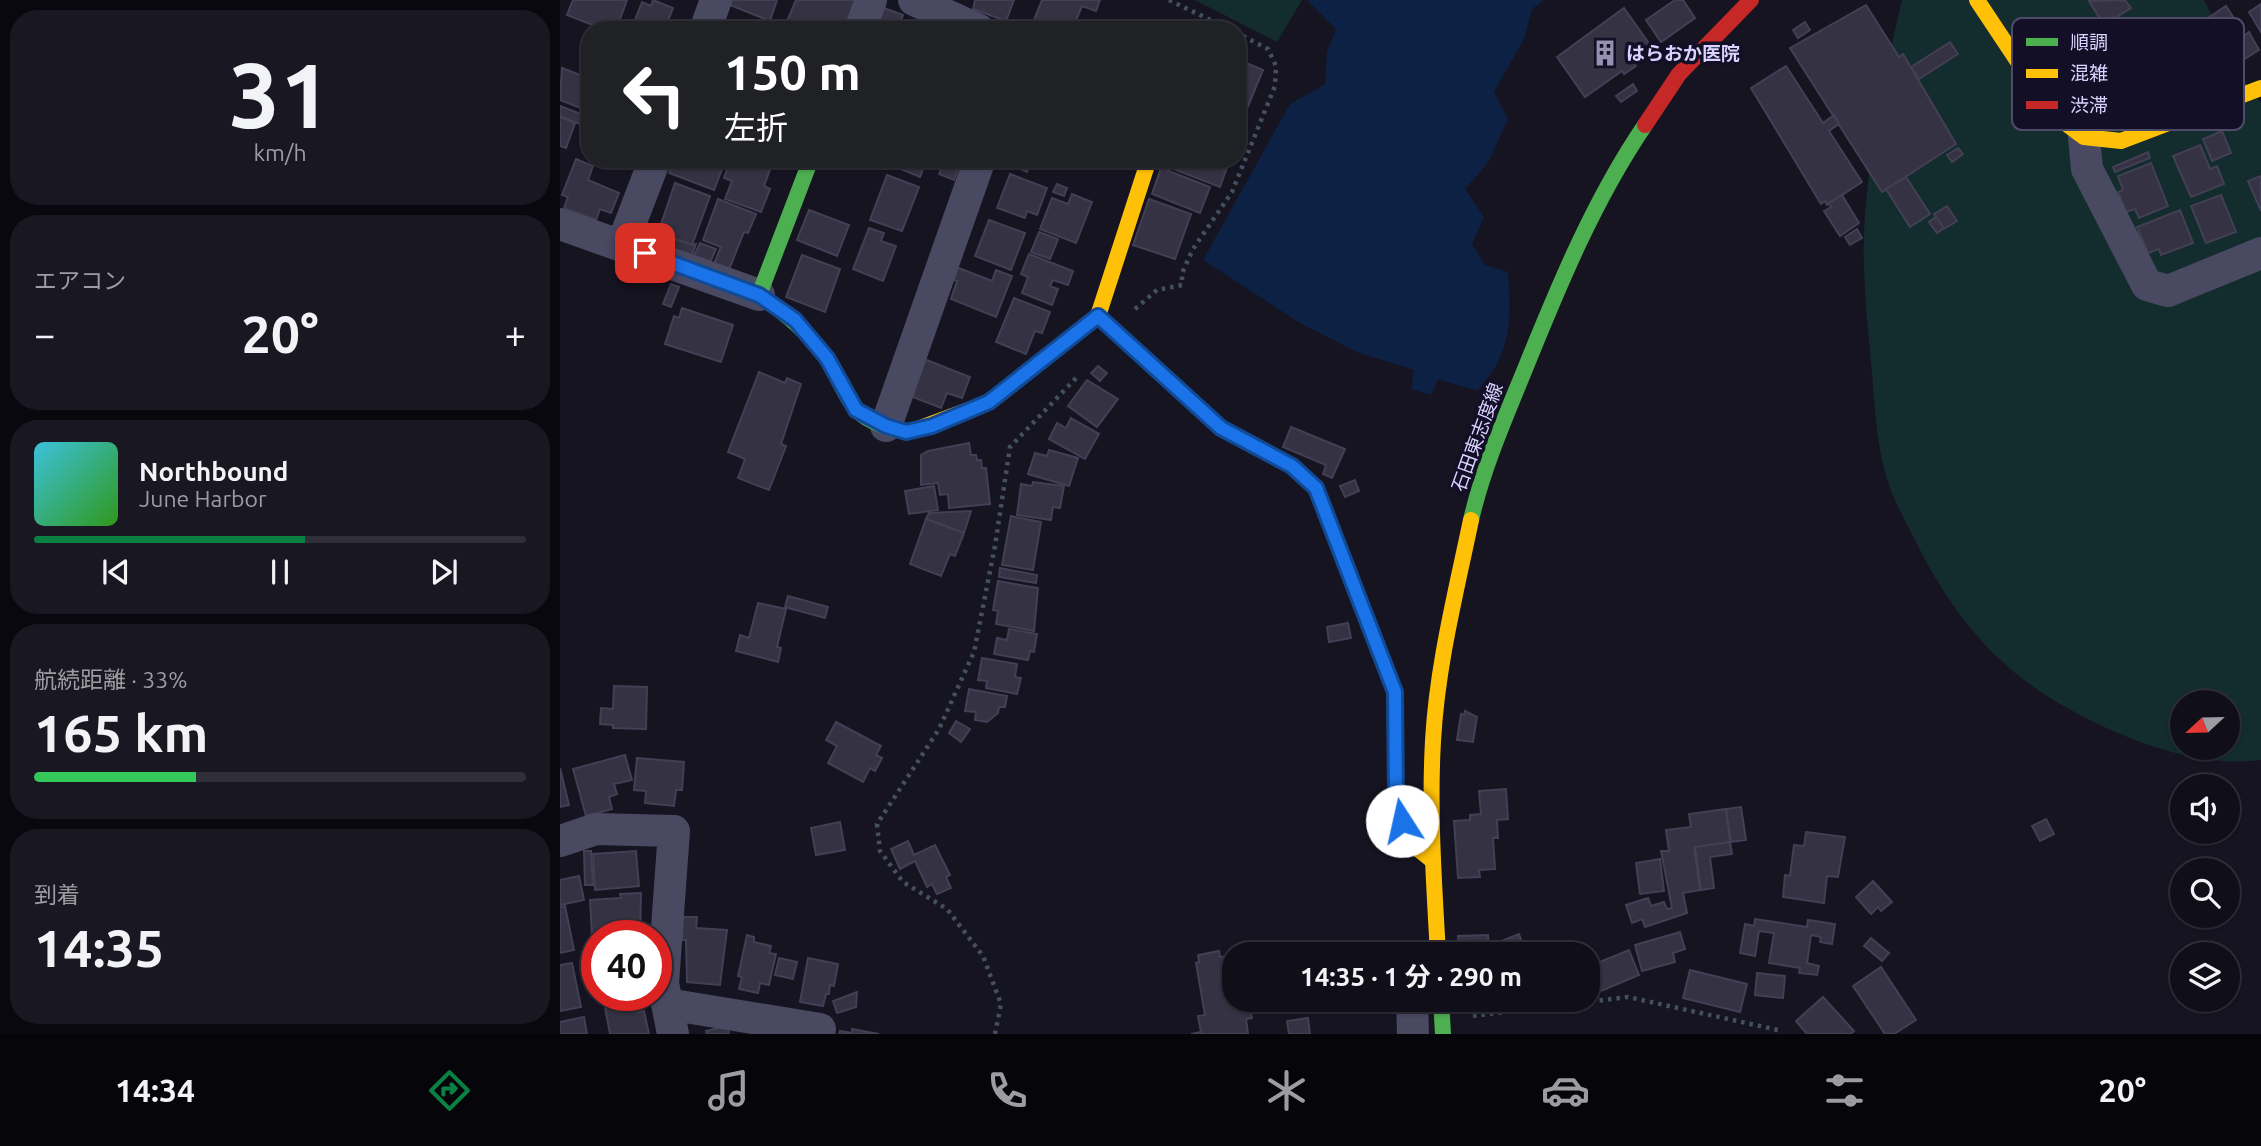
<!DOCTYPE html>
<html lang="ja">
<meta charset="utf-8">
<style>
:root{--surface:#100f19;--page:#191822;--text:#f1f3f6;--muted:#9c9ca2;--line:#302f38;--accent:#0b8043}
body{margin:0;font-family:Ubuntu,"Noto Sans JP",sans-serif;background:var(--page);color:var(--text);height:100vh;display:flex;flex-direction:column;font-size:26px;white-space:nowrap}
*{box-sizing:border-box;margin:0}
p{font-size:23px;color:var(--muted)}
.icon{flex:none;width:38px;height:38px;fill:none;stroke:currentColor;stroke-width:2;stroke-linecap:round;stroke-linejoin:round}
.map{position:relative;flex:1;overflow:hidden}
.sheet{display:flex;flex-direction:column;gap:10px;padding:10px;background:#09080e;width:560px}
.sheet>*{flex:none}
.top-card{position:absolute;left:21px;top:21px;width:665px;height:147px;border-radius:28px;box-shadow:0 2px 5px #0004,0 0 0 2px var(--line);background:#202124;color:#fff;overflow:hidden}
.needle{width:46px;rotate:248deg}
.fabs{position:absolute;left:1610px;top:690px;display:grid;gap:14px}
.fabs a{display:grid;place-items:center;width:70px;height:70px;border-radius:50%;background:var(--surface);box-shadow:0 2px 5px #0004,0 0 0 2px var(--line);font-size:35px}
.speed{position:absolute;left:21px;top:920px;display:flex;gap:14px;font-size:35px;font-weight:700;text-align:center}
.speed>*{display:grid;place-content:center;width:91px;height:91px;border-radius:50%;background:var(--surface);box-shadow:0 2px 5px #0004,0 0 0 2px var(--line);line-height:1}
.speed .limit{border:10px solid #d22;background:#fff;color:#111}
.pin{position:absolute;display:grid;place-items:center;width:60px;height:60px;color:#fff;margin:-30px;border-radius:14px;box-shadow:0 4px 10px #0006}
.me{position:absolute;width:77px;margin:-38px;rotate:350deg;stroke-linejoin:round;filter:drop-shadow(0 0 5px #0008)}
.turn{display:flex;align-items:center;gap:24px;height:147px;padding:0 28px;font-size:32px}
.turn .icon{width:91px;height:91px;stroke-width:2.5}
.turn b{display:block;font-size:49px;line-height:60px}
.big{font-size:52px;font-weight:700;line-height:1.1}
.sheet .tile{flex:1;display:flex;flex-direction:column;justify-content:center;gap:10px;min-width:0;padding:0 24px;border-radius:28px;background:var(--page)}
.sheet .dial{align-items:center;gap:0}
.dial b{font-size:91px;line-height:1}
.song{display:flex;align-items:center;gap:21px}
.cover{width:84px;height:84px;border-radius:10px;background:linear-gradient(135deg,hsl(190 70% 55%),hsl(110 70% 35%))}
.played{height:7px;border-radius:4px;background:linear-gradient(90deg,var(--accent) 55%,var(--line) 55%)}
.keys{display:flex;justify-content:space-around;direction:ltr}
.heat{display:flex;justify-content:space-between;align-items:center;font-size:38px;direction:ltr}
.charge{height:10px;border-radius:5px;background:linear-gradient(90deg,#34c759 33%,var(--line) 0)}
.trip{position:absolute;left:662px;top:942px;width:378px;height:70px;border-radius:28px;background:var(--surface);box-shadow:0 2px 5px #0004,0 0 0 2px var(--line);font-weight:700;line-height:70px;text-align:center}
.dock{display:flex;height:112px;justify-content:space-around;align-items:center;background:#06060a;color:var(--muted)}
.dock .icon{width:49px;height:49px}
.dock .on{color:var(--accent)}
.dock b{font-size:32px;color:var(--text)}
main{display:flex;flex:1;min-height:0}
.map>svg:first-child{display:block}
.green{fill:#132c2d;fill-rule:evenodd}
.water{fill:#0d2144}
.building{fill:#343243;stroke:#433f54;stroke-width:2}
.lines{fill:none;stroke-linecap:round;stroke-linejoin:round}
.path{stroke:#44505f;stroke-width:4.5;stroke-dasharray:3.5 5;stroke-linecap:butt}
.street{stroke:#4a4962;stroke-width:32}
.fast{stroke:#4caf50;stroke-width:16}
.slow{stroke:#ffc107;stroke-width:16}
.jam{stroke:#c62828;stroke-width:16}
.route-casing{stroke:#114b97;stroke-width:18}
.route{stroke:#1a73e8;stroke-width:12}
.labels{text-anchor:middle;stroke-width:7;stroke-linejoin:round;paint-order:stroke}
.poi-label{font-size:19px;font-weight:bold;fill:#d9d4ff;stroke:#130f26;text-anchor:start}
.street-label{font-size:19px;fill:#d9d4ff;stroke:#130f26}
.key{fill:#130f26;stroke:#4e4a67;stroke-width:2}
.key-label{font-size:19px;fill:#d9d4ff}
</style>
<main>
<section class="sheet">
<div class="tile dial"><b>31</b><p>km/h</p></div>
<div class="tile"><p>エアコン</p>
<div class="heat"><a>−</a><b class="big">20°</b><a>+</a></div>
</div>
<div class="tile">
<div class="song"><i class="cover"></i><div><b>Northbound</b><p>June Harbor</p></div></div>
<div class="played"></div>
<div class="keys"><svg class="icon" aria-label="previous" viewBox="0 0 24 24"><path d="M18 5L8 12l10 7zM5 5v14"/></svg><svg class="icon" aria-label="pause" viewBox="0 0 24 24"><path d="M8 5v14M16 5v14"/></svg><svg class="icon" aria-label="next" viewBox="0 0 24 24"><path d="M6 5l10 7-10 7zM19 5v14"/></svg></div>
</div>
<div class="tile"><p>航続距離 · 33%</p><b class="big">165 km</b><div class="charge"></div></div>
<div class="tile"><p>到着</p><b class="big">14:35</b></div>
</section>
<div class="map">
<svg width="1701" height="1034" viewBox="0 0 1701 1034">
<rect width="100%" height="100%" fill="#161421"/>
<!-- green -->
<g class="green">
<path d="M635,0H742L717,42Z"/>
<path d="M1342,0H1644L1686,83L1701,103V760C1640,768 1571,742 1518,714C1439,673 1392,616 1353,536C1345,520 1336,504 1330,488C1317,452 1315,411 1312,373C1307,317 1300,259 1306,203C1312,135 1326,67 1342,0ZM1622,702H1668V747H1622Z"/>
</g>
<!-- water -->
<path class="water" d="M747,0H984L972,9L964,39L934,92L948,119L928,163L905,189L924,217L912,244L925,265L948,272C951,321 952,354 917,391L878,379L871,395L851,389L854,370L797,352L740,323L643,260L730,104L765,84L767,52L776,29Z"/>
<!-- building -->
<g class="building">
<path d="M13,0H67L56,30H45L7,15Z"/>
<path d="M93,0L113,8L105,28L109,30H71L82,2L91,6Z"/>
<path d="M172,0H217L210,21L170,5Z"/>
<path d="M236,0H297L285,30H236L225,26Z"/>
<path d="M415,0H454L446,21L413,9Z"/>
<path d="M482,0H540L536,11L522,6L512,30H500L474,20Z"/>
<path d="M1115,0H1123L1135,18L1101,42L1086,20Z"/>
<path d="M1565,0L1571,8L1544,25L1529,1Z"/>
<path d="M1701,4V32L1689,12Z"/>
<path d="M1306,5L1339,57L1343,54L1396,144L1322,192L1230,48Z"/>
<path d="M1666,6L1685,35L1689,32L1699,50L1675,65L1668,55L1660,60L1653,48L1648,51L1633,28Z"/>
<path d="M324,8L343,15L340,22L362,30H316Z"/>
<path d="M1064,8L1093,49L1074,63L1076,66L1064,74L1062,71L1025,97L997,57Z"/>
<path d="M1245,22L1250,30L1238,38L1233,30Z"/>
<path d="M1390,42L1398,54L1359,79L1351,67Z"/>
<path d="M677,59L703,70L684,116L677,113Z"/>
<path d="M1226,66L1263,123L1274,115L1279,124L1269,131L1302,182L1267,205L1265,201L1261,204L1191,88Z"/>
<path d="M2,68L30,79V93L23,109L0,100Z"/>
<path d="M1073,84L1077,91L1061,102L1056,96Z"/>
<path d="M0,106L26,116L22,125L0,116Z"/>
<path d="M0,117L15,123L6,148L0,146Z"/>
<path d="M1662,131L1671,153L1652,161L1643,139Z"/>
<path d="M1640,145L1650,169L1657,166L1664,184L1631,197L1613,156Z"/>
<path d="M1398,148L1403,154L1392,162L1387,155Z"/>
<path d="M1588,152L1590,158L1555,172L1553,167Z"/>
<path d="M16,159L33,166L28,180L59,193L51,213L40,209L36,220L4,208L8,197L2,195Z"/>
<path d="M115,159H166L154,190L109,173Z"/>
<path d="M171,159H214L204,186L210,189L201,212L165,199L172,181L164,178Z"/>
<path d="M330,159H367L360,177L328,164Z"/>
<path d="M385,159L400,163L394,180L379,174Z"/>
<path d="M437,159H472L467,172Z"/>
<path d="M605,159H670L660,187L603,165Z"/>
<path d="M1591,163L1608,206L1579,218L1575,209L1566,212L1558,192L1563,190L1558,176Z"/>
<path d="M601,168L650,187L640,213L592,194Z"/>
<path d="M450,174L487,188L477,215L467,211L465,218L437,208Z"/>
<path d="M327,175L359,187L342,231L310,220Z"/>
<path d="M1701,176V211L1688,181Z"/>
<path d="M1346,177L1370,214L1350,227L1326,189Z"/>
<path d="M115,183L150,196L132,245L98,233Z"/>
<path d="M497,184L507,188L504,196L493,192Z"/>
<path d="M512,194L532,202L516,243L480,229L492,198L508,204Z"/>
<path d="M1282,195L1299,223L1280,236L1264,211L1271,207L1269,203Z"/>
<path d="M1661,195L1676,232L1646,243L1631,206Z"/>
<path d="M158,199L196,214L188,233L184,232L168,272L153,266L161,247L143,240Z"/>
<path d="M589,199L631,214L615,259L573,245Z"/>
<path d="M1387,206L1397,221L1384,229L1374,214Z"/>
<path d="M249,210L289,225L277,256L237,240Z"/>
<path d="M1620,210L1633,243L1601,255L1599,249L1588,253L1577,227Z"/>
<path d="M1376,217L1384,228L1377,233L1369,222Z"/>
<path d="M429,220L465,233L451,270L415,256Z"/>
<path d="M309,228L324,233L321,241L336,246L323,281L293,269Z"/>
<path d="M1297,229L1302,238L1290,245L1285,237Z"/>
<path d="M479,232L498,239L490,259L471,252Z"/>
<path d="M100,234L132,245L136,244L130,261L95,248Z"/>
<path d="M140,243L156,249L149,265L133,258Z"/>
<path d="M469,254L513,271L508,285L493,280L490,286L498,289L492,305L462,293L468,277L461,274Z"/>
<path d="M242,255L280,269L265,312L226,297Z"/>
<path d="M396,267L432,281L436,270L452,276L436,317L391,299L397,281L391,278Z"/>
<path d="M111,284L119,287L111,307L103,304Z"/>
<path d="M454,298L490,312L482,333L475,331L466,354L436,342Z"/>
<path d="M122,308L173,325L161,362L105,344L114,316L119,318Z"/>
<path d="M359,357L410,377L402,398L387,393L381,408L345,394Z"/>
<path d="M538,366L547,373L540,381L531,373Z"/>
<path d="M199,372L225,383L227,378L241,384L221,444L226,446L209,490L178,478L185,459L168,452Z"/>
<path d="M527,380L558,399L537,427L508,406Z"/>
<path d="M511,418L539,434L525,459L489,439L497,423L506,428Z"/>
<path d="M731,427L785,449L772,478L763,474L766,465L723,447Z"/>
<path d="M409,443L411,455H416L417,460H421L422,468H426L430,504L389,508L388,494L380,495L378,483L361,485V455L368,451Z"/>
<path d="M489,450L518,458L509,486L468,474L475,453L487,456Z"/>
<path d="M795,480L799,491L785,497L780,486Z"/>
<path d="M473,482L504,486L500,508L493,507L491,520L457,515L461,484L472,486Z"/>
<path d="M374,486L378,510L349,514L345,491Z"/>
<path d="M411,511L404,533L366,519L369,513Z"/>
<path d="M451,516L481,522L473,570L442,565Z"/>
<path d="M366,519L404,533L395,556L390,554L381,576L350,564Z"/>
<path d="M440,568L477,575L476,583L439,577Z"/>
<path d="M438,581L478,588L474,631L436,624L438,611L433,610Z"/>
<path d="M228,596L268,607L265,618L225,607Z"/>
<path d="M198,603L226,609L217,647L221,648L218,662L176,651L180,635L189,638Z"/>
<path d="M788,623L791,638L769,642L767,627Z"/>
<path d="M449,629L477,634L474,652L470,651L468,660L434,654L437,638L447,640Z"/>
<path d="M422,658L457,664L455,677L461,678L457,694L426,688L427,681L418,680Z"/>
<path d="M54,686L87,687L86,729L53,728V725L40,724L41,708L53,709Z"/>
<path d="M409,689L447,696L445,707H439L438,713L427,722L415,720L416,712L405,711Z"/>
<path d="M905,711L917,717L913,742L897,740L901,714L904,715Z"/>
<path d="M396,721L410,729L401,742L389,733Z"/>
<path d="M276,722L321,746L316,755L322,758L315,771L310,768L303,782L268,763L277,746L266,740Z"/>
<path d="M65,755L72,780L54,784L57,794L49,797L52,809L26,816L13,769Z"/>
<path d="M77,758L124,762L122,790H116L114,806L85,803L86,791L74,790Z"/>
<path d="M0,768L9,805L0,807Z"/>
<path d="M946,789L948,819L937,820L938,838H933L935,869L919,870L920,877L898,878L894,821L910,820V815L921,814L919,791Z"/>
<path d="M1181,807L1186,840L1171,842L1166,809Z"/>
<path d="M1166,809L1170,842L1134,847L1140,890L1123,893L1127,913L1085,927L1082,919L1072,923L1066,905L1088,898L1091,906L1104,902L1107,909L1112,908L1101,851H1109L1106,830L1131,827L1129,814Z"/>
<path d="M1486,819L1494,834L1480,841L1472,826Z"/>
<path d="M280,822L285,850L256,855L251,828Z"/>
<path d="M1246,832L1285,837L1278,877L1267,876L1264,903L1223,897L1225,875L1230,876L1234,845L1244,846Z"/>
<path d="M348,841L354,855L375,845L390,875L386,877L391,888L377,894L372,884L367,887L355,861L340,869L331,849Z"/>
<path d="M1170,842L1172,854L1150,857L1154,888L1141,890L1135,847Z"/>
<path d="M24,851H31L33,885H25Z"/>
<path d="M76,851L79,886L35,890L33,854Z"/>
<path d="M1100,859L1104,891L1080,894L1076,863Z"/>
<path d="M19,876L24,900L0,905V880Z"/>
<path d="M1313,881L1332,902L1321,911L1318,907L1311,914L1296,897Z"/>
<path d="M81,893L80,936H32L30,900L61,898L60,894Z"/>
<path d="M5,906L14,950L0,953V907Z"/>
<path d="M123,917H137L136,928L167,930L160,985L127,982L126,940H122Z"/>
<path d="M1195,919L1247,927L1248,920L1275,924L1272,944L1260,942L1261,937L1251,935L1247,963L1259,966L1257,975L1239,973L1240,968L1209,963L1214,933L1199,931L1195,956L1180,953L1185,924L1194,926Z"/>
<path d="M1120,932L1125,949L1113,953L1115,962L1082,971L1075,945Z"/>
<path d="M959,934L962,943L967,942L971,953L980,950L981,954H940L936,943Z"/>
<path d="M187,935L194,937V942L211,946L209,953L216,954L209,985L200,983L198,993L179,989L182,977L178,976Z"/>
<path d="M928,935L929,950L899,951L898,936Z"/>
<path d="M1311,938L1329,953L1322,961L1304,946Z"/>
<path d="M1069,950L1079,975L1041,991L1030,966Z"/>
<path d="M659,951L660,957L668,956L669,961L674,960V999L689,1000L692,1018L686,1019L688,1034H631L641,1032L638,1016L645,1015L636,963L639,962L638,955Z"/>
<path d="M219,958L237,962L233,979L215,975Z"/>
<path d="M248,958L278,964L274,986L270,985L269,994H266L263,1006L240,1002Z"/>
<path d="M12,963L21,1007L0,1011V965Z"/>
<path d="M1321,967L1356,1020L1334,1034H1325L1293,986Z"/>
<path d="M1130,970L1187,984L1180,1012L1123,998Z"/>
<path d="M1197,973L1225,976L1223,998L1195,995Z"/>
<path d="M297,992L296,1007L277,1013L273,1001Z"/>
<path d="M74,996L77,1012L84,1011L89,1034H50L44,1002Z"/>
<path d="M1263,997L1294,1031L1291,1034H1247L1236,1021Z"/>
<path d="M714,999H723L725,1008L715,1009Z"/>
<path d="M919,999H939V1005L920,1006Z"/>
<path d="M24,1017L27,1034H0V1022Z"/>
<path d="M748,1018L750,1034H729L727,1021Z"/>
<path d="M167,1026L169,1034H147L146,1031Z"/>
<path d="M292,1029L319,1034H279L280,1031L292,1033Z"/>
</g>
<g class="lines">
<!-- path -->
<g class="path">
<path d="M609,0L671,30"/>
<path d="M575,309L597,290L622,285V273L633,249L672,192L715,86L716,66L708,49L677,33"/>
<path d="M913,1016L1068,997L1218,1030L1221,1034"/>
<path d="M435,1034L441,1004L423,956L387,909L343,882L320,851L317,824L379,729L414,652L435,546L450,447L517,377"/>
</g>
<!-- street -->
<g class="street">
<path d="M354,0L419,30"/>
<path d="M145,30L156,0"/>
<path d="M300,30L311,0"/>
<path d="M1524,137L1527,169L1587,285L1608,291L1701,253"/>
<path d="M0,224L199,295"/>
<path d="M62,245L95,159"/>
<path d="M326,426L420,159"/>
<path d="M0,841L36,829L114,831L103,983L113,1034"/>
<path d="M852,999L853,1034"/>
<path d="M107,1004L260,1029L259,1034"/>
</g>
<!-- fast -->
<g class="fast">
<path d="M251,159L199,295C225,313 247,331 266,357C277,373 283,395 296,409C307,422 339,434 355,430"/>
<path d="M911,520C923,468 945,418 965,369C999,285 1034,200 1085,125"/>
<path d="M881,999L883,1034"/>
</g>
<!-- slow -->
<g class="slow">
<path d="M1417,0L1492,113L1524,137L1561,141L1701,88"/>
<path d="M355,430L430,402L538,316L589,159"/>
<path d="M835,731L836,801L848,841L873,861"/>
<path d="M878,954C874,883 869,811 873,741C877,666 896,592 911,520"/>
</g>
<!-- jam -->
<g class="jam">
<path d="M1085,125L1119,74L1191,0"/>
<path d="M538,316L661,428L732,466L756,488L835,692V731"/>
</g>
</g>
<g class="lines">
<!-- route casing -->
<g class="route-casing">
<path id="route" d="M85,253L199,295L235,320L267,358L296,410L326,426L346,432L372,426L429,402L538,316L661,428L732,466L756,488L835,692L836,801L842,821"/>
</g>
<!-- route -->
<use href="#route" class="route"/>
</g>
<!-- icons -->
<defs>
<g id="building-bare" transform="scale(2.1)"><path d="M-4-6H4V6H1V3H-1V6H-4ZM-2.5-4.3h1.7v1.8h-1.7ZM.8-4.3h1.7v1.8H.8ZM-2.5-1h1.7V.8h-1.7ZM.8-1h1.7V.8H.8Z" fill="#9591b1" stroke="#130f26" stroke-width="2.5" paint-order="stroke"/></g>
</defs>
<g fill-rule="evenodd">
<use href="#building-bare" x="1045" y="53"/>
</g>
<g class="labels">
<!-- poi labels -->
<g class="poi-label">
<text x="1066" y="60">はらおか医院</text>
</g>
<!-- street labels -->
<g class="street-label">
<text transform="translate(917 437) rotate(-70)" y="7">石田東志度線</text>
</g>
</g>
<!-- legend -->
<rect x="1452" y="18" width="232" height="112" rx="10" class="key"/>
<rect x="1466" y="38" width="32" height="8" fill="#4caf50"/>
<rect x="1466" y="69" width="32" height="9" fill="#ffc107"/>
<rect x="1466" y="101" width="32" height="8" fill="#c62828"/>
<g class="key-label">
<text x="1510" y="49">順調</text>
<text x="1510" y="80">混雑</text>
<text x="1510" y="112">渋滞</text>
</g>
</svg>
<div class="fabs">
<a><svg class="needle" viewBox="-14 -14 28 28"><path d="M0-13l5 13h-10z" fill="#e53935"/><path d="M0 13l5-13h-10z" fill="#9c9ca2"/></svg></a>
<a><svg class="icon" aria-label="sound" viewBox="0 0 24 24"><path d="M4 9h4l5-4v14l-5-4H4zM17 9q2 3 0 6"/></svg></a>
<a><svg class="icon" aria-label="search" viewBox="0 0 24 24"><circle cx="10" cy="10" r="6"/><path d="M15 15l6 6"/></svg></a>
<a><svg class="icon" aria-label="layers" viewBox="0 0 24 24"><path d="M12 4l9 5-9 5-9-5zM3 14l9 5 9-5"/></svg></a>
</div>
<div class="speed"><div class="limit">40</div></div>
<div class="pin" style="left:85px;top:253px;background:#d93025"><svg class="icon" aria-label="arrive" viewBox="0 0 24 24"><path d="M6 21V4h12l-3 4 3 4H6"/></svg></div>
<svg class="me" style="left:842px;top:821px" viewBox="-20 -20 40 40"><circle r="19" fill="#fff"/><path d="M0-13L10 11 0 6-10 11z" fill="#1a73e8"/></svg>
<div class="trip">14:35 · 1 分 · 290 m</div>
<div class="top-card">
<div class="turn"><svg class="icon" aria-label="left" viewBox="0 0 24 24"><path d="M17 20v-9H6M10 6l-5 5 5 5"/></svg><div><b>150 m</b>左折</div></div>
</div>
</div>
</main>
<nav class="dock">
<b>14:34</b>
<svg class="icon on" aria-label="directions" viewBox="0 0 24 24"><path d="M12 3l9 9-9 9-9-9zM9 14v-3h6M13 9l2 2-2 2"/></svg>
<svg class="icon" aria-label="music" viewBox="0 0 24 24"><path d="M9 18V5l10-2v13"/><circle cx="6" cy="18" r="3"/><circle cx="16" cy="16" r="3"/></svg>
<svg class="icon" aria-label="phone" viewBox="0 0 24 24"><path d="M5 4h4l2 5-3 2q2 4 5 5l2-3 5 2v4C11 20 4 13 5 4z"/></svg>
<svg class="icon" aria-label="climate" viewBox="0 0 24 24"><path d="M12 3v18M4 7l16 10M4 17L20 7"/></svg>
<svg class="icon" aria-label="car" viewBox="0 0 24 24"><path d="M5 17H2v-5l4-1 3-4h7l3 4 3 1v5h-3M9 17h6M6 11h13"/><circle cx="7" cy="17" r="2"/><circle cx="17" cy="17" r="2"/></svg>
<svg class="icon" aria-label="filters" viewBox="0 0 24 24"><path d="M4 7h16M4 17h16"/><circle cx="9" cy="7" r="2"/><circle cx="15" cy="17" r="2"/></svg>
<b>20°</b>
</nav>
